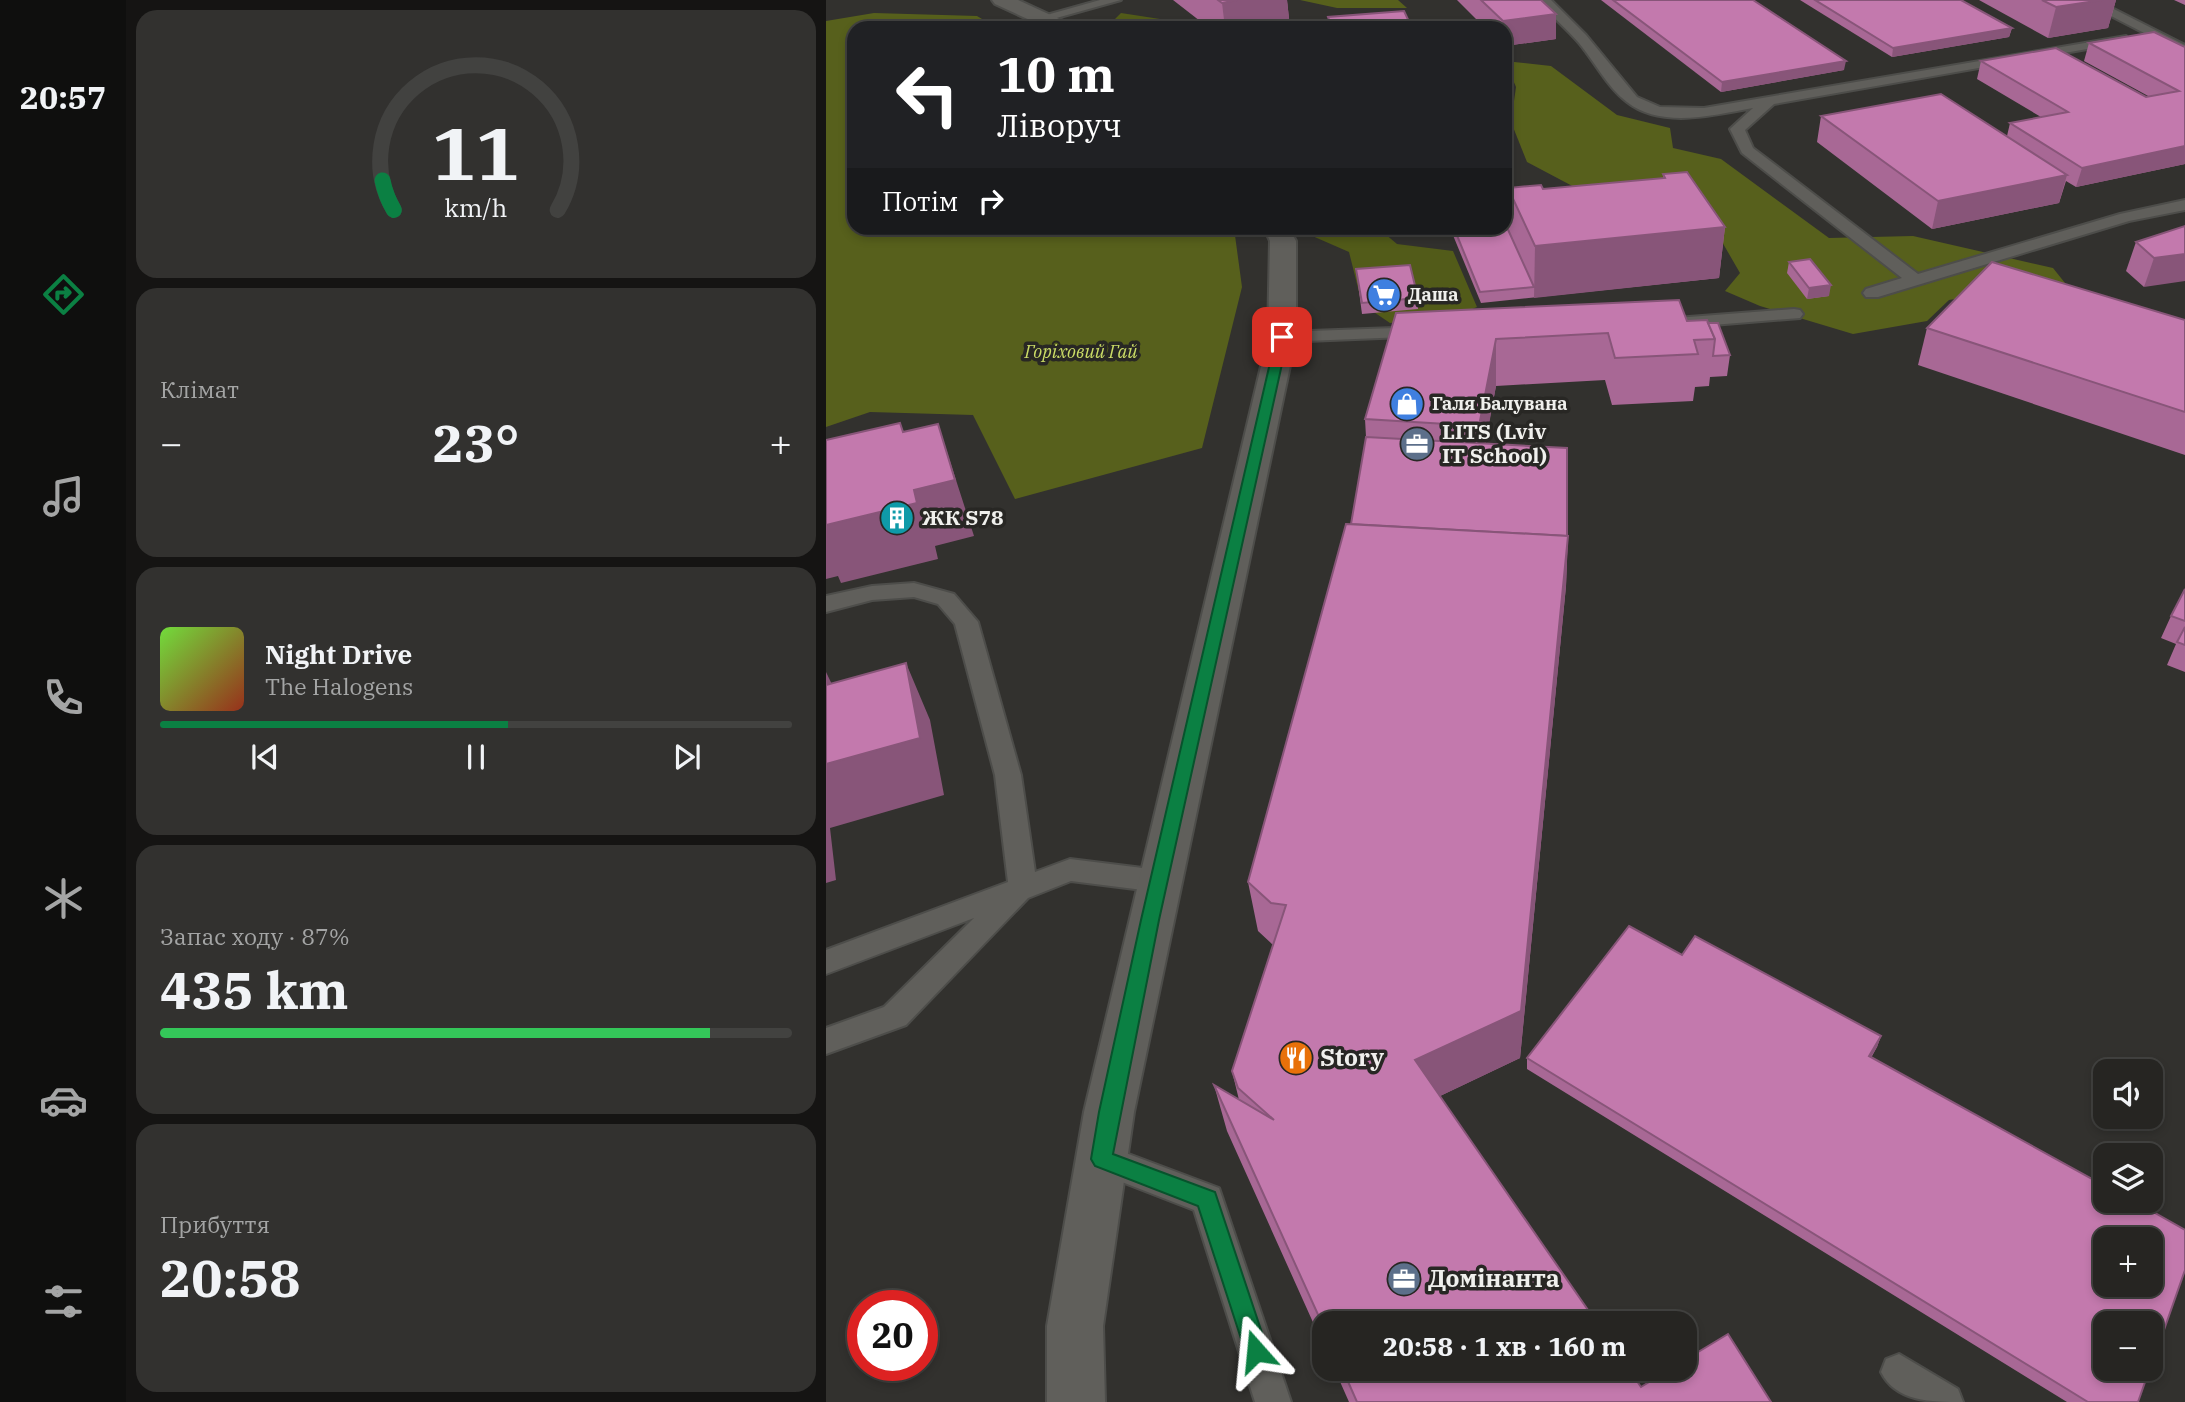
<!DOCTYPE html>
<html lang="uk">
<meta charset="utf-8">
<style>
:root{--surface:#262522;--page:#32312f;--text:#f1f3f6;--muted:#a4a5a5;--line:#424240;--accent:#0b8043}
body{margin:0;font-family:"IBM Plex Serif",serif;background:var(--page);color:var(--text);height:100vh;display:flex;flex-direction:column;font-size:26px;white-space:nowrap}
*{box-sizing:border-box;margin:0}
p{font-size:23px;color:var(--muted)}
.icon{flex:none;width:38px;height:38px;fill:none;stroke:currentColor;stroke-width:2;stroke-linecap:round;stroke-linejoin:round}
.map{position:relative;flex:1;overflow:hidden}
.details{display:flex;flex-direction:column;gap:10px;padding:10px;background:#151413;width:700px}
.details>*{flex:none}
.guide{position:absolute;left:21px;top:21px;width:665px;height:214px;border-radius:21px;box-shadow:0 4px 10px #0003,0 0 0 2px var(--line);background:#202124;color:#fff;overflow:hidden}
.fabs{position:absolute;left:1267px;top:1059px;display:grid;gap:14px}
.fabs a{display:grid;place-items:center;width:70px;height:70px;border-radius:14px;background:var(--surface);box-shadow:0 4px 10px #0003,0 0 0 2px var(--line);font-size:35px}
.speed{position:absolute;left:21px;top:1290px;display:flex;gap:14px;font-size:35px;font-weight:700;text-align:center}
.speed>*{display:grid;place-content:center;width:91px;height:91px;border-radius:50%;background:var(--surface);box-shadow:0 4px 10px #0003,0 0 0 2px var(--line);line-height:1}
.speed .limit{border:10px solid #d22;background:#fff;color:#111}
.pin{position:absolute;display:grid;place-items:center;width:60px;height:60px;color:#fff;margin:-30px;border-radius:14px;box-shadow:0 4px 10px #0006}
.me{position:absolute;width:77px;margin:-38px;rotate:342deg;stroke-linejoin:round;filter:drop-shadow(0 0 5px #0008)}
.turn{display:flex;align-items:center;gap:24px;height:147px;padding:0 35px;font-size:32px}
.turn .icon{width:91px;height:91px;stroke-width:2.5}
.turn b{display:block;font-size:49px;line-height:60px}
.then{display:flex;align-items:center;height:66px;padding:0 35px;background:#0003;gap:14px;font-size:26px}
.big{font-size:52px;font-weight:800;line-height:1.1}
.details .tile{flex:1;display:flex;flex-direction:column;justify-content:center;gap:10px;min-width:0;padding:0 24px;border-radius:21px;background:var(--page)}
.details .dial{align-items:center;gap:0}
.dial svg{height:182px;overflow:visible;fill:none;stroke:var(--line);stroke-width:7;stroke-linecap:round;text-anchor:middle}
.dial text{fill:var(--text);stroke:none}
.song{display:flex;align-items:center;gap:21px}
.cover{width:84px;height:84px;border-radius:10px;background:linear-gradient(135deg,hsl(100 70% 55%),hsl(10 70% 35%))}
.played{height:7px;border-radius:4px;background:linear-gradient(90deg,var(--accent) 55%,var(--line) 55%)}
.keys{display:flex;justify-content:space-around;direction:ltr}
.heat{display:flex;justify-content:space-between;align-items:center;font-size:38px;direction:ltr}
.charge{height:10px;border-radius:5px;background:linear-gradient(90deg,#34c759 87%,var(--line) 0)}
.trip{position:absolute;left:486px;top:1311px;width:385px;height:70px;border-radius:21px;background:var(--surface);box-shadow:0 4px 10px #0003,0 0 0 2px var(--line);font-weight:800;line-height:70px;text-align:center}
main{display:flex;flex:1;min-height:0}
.tabs{display:flex;flex-direction:column;width:126px;justify-content:space-around;align-items:center;background:#0f0f0e;color:var(--muted)}
.tabs .icon{width:49px;height:49px}
.tabs .on{color:var(--accent)}
.tabs b{font-size:32px;color:var(--text)}
.map>svg:first-child{display:block}
.green{fill:#525b19}
.forest{fill:#57601c}
.lines{fill:none;stroke-linecap:round;stroke-linejoin:round}
.service-casing{stroke:#4d4d4a;stroke-width:4}
.tertiary-casing{stroke:#4d4d4a;stroke-width:4}
.service{fill:#605f5b;fill-rule:evenodd}
.tertiary{fill:#605f5b;fill-rule:evenodd}
.wall{fill:#a86895}
.shaded-wall{fill:#885579}
.building{fill:#c379ad;stroke:#885579;stroke-width:2;fill-rule:evenodd}
.route{fill:#0b8043;stroke:#07532c;stroke-width:2}
.labels{text-anchor:middle;stroke-width:7;stroke-linejoin:round;paint-order:stroke}
.far-poi-label{font-size:18px;font-weight:bold;fill:#f0f0ed;stroke:#282724;text-anchor:start}
.far-park-label{font-size:18px;font-style:italic;fill:#cbdc66;stroke:#282724}
.poi-label{font-size:21px;font-weight:bold;fill:#f0f0ed;stroke:#282724;text-anchor:start}
.near-poi-label{font-size:24px;font-weight:bold;fill:#f0f0ed;stroke:#282724;text-anchor:start}
</style>
<main>
<nav class="tabs">
<b>20:57</b>
<svg class="icon on" aria-label="directions" viewBox="0 0 24 24"><path d="M12 3l9 9-9 9-9-9zM9 14v-3h6M13 9l2 2-2 2"/></svg>
<svg class="icon" aria-label="music" viewBox="0 0 24 24"><path d="M9 18V5l10-2v13"/><circle cx="6" cy="18" r="3"/><circle cx="16" cy="16" r="3"/></svg>
<svg class="icon" aria-label="phone" viewBox="0 0 24 24"><path d="M5 4h4l2 5-3 2q2 4 5 5l2-3 5 2v4C11 20 4 13 5 4z"/></svg>
<svg class="icon" aria-label="climate" viewBox="0 0 24 24"><path d="M12 3v18M4 7l16 10M4 17L20 7"/></svg>
<svg class="icon" aria-label="car" viewBox="0 0 24 24"><path d="M5 17H2v-5l4-1 3-4h7l3 4 3 1v5h-3M9 17h6M6 11h13"/><circle cx="7" cy="17" r="2"/><circle cx="17" cy="17" r="2"/></svg>
<svg class="icon" aria-label="filters" viewBox="0 0 24 24"><path d="M4 7h16M4 17h16"/><circle cx="9" cy="7" r="2"/><circle cx="15" cy="17" r="2"/></svg>
</nav>
<section class="details">
<div class="tile dial"><svg viewBox="0 0 100 80">
<path d="M14 69A42 42 0 1 1 86 69"/>
<path d="M14 69A42 42 0 0 1 9 56" stroke="#0b8043"/>
<text x="50" y="56" font-size="32" font-weight="700">11</text>
<text x="50" y="72" font-size="11">km/h</text>
</svg></div>
<div class="tile"><p>Клімат</p>
<div class="heat"><a>−</a><b class="big">23°</b><a>+</a></div>
</div>
<div class="tile">
<div class="song"><i class="cover"></i><div><b>Night Drive</b><p>The Halogens</p></div></div>
<div class="played"></div>
<div class="keys"><svg class="icon" aria-label="previous" viewBox="0 0 24 24"><path d="M18 5L8 12l10 7zM5 5v14"/></svg><svg class="icon" aria-label="pause" viewBox="0 0 24 24"><path d="M8 5v14M16 5v14"/></svg><svg class="icon" aria-label="next" viewBox="0 0 24 24"><path d="M6 5l10 7-10 7zM19 5v14"/></svg></div>
</div>
<div class="tile"><p>Запас ходу · 87%</p><b class="big">435 km</b><div class="charge"></div></div>
<div class="tile"><p>Прибуття</p><b class="big">20:58</b></div>
</section>
<div class="map">
<svg width="1359" height="1402" viewBox="0 0 1359 1402">
<rect width="100%" height="100%" fill="#32312e"/>
<!-- green -->
<g class="green">
<path d="M295,13L334,19L346,28H284V24Z"/>
<path d="M468,228H552L571,244L627,251L651,307L629,316L564,323L536,304L523,252Z"/>
</g>
<!-- forest -->
<g class="forest">
<path d="M474,0H572L581,8H511Z"/>
<path d="M48,13L151,16L171,28H28V228H408L416,287L376,448L189,499L147,415L44,412L0,427V21Z"/>
<path d="M679,61L725,66L791,115L844,128L847,148L895,159L1003,238L1087,236L1227,268L1243,288L1170,292L1123,300L1101,321L1027,334L934,306L899,291L914,273L888,228L752,189L701,162L685,122L690,87Z"/>
</g>
<g class="lines">
<!-- service casing -->
<g class="service-casing">
<g id="service">
<path d="M274,0H295L216,22L210,18Z"/>
<path d="M712,0H725L760,35L811,97L834,107L878,108L1300,36V42L1295,43L948,104L919,130L927,148L1092,274L1294,214L1359,200V210L1303,221L1052,297H1040L1037,293L1040,289L1076,278L916,153L904,129L927,108C888,115 835,129 801,102C781,87 769,62 753,43C740,28 724,15 712,0Z"/>
<path d="M1254,0H1270L1359,45V54Z"/>
<path d="M679,184L685,186L689,193L714,191L722,196L714,201L679,202Z"/>
<path d="M968,309L974,310L977,314L974,318L850,328L841,323L850,318Z"/>
<path d="M597,327L606,332L603,336L456,342L447,337L456,332Z"/>
<path d="M88,583L128,594L152,622L195,775L209,872L244,859L333,870L343,873L347,881L343,889L333,892L245,881L202,898L80,1025L0,1054V1028L58,1007L148,918L0,974V950L182,882L169,775L129,624L112,604L88,597L46,600L0,612V596L46,586Z"/>
<path d="M276,1144L393,1188L465,1402H429L368,1210L265,1170L260,1159L265,1148Z"/>
<path d="M1073,1354L1132,1389L1137,1402C1105,1402 1070,1402 1055,1372L1060,1359Z"/>
</g>
</g>
<!-- tertiary casing -->
<g class="tertiary-casing">
<g id="tertiary">
<path d="M166,0H192L244,24L247,28H221L169,4Z"/>
<path d="M438,228H463L470,241V337L308,1112L277,1326L279,1402H221V1326L258,1112L442,337L444,241Z"/>
</g>
</g>
<!-- service -->
<use href="#service" class="service"/>
<!-- tertiary -->
<use href="#tertiary" class="tertiary"/>
</g>
<!-- wall -->
<g class="wall">
<path d="M347,0H461L464,28H383Z"/>
<path d="M631,0H715L730,39L679,46V28H659Z"/>
<path d="M775,0H927L1018,70L895,92Z"/>
<path d="M974,0H1135L1186,28L1183,37L1066,57Z"/>
<path d="M1153,0H1290L1282,28L1222,38Z"/>
<path d="M1348,0H1359V5Z"/>
<path d="M1263,43L1359,47V164L1250,187L1240,181L1233,203L1106,229L991,142L995,116L1181,136L1184,123L1215,117L1151,79L1155,61L1320,97H1324L1258,61Z"/>
<path d="M837,174L899,227L893,278L655,303L624,228H679L682,229V188L717,189L837,178Z"/>
<path d="M1359,226L1318,287L1300,271L1310,242Z"/>
<path d="M963,262L1003,296L981,299L961,273Z"/>
<path d="M530,269L592,298V309L536,314Z"/>
<path d="M570,313L861,321L882,323L904,355L901,376L884,377L883,386L869,387L867,401L786,405L779,380L670,386L659,443L742,536L740,586L694,1058L614,1096L499,1323V1349L401,1131L388,1085L413,1100L406,1071L447,945L432,931L422,882L525,524L540,437L539,419Z"/>
<path d="M1359,320V455L1092,365L1101,328Z"/>
<path d="M1359,589V672L1341,665L1350,644L1335,638L1345,616Z"/>
<path d="M856,955L1055,1036L1051,1047L1045,1058L1312,1402H1241L701,1069V1058Z"/>
<path d="M508,1368H802L815,1387L945,1402H523Z"/>
</g>
<!-- shaded-wall -->
<g class="shaded-wall">
<path d="M411,0H461L464,28H399L396,3Z"/>
<path d="M1276,0H1290L1282,28L1222,38L1230,7Z"/>
<path d="M730,14V39L679,46V28H677V21Z"/>
<path d="M1186,28L1183,37L1066,57L1067,48Z"/>
<path d="M1020,61L1018,70L895,92L896,82Z"/>
<path d="M1359,146V164L1250,187L1256,168Z"/>
<path d="M1241,175L1233,203L1106,229L1112,201Z"/>
<path d="M899,227L893,278L708,298L709,246Z"/>
<path d="M1359,254V281L1318,287L1328,258Z"/>
<path d="M1005,285L1003,296L981,299L983,288Z"/>
<path d="M670,339V386L654,474L653,426Z"/>
<path d="M112,424L148,536L109,546L112,559L15,583L12,576L0,579V525L88,490Z"/>
<path d="M742,536L740,586L694,1058L593,1106L589,1060Z"/>
<path d="M80,663L104,720L118,795L4,828L10,880L0,883V764Z"/>
<path d="M0,672L11,695L0,708Z"/>
<path d="M1055,1036L1051,1047L1039,1067L1043,1056Z"/>
</g>
<!-- building -->
<g class="building">
<path d="M392,0H411L396,3Z"/>
<path d="M655,0H715L730,14L677,21Z"/>
<path d="M787,0H927L1020,61L896,82Z"/>
<path d="M989,0H1135L1186,28L1067,48Z"/>
<path d="M1216,0H1276L1230,7Z"/>
<path d="M578,11L586,28H506L502,17Z"/>
<path d="M1328,32L1359,47V146L1256,168L1184,123L1242,112L1155,61L1230,48L1320,97L1353,91L1263,43Z"/>
<path d="M1115,94L1241,175L1112,201L995,116Z"/>
<path d="M861,172L899,227L709,246L682,188L715,185L717,189L839,178L837,174Z"/>
<path d="M679,223L708,287L654,292L628,228H679Z"/>
<path d="M1359,226V254L1328,258L1310,242Z"/>
<path d="M984,259L1005,285L983,288L963,262Z"/>
<path d="M1166,262L1359,320V412L1101,328Z"/>
<path d="M584,265L592,298L536,303L530,269Z"/>
<path d="M853,300L861,321L881,320L889,339L868,340L872,354L789,358L782,333L670,339L653,426L539,419L570,313Z"/>
<path d="M882,323H892L904,355L887,356L889,339Z"/>
<path d="M74,423L77,432L112,424L129,480L88,490L91,503L0,525V440Z"/>
<path d="M540,437L741,448V536L525,524Z"/>
<path d="M520,524L742,536L695,1011L589,1060L771,1323H499V1330L388,1085L448,1120L412,1088L406,1071L460,905L445,903L422,882Z"/>
<path d="M1359,589V621L1345,616Z"/>
<path d="M1359,627V645L1351,642Z"/>
<path d="M80,663L94,738L0,764V685Z"/>
<path d="M803,926L856,955L869,936L1055,1036L1043,1056L1279,1186V1200H1306L1359,1230V1270L1325,1367V1323H1279V1368H1324L1312,1402H1262L701,1058ZM1279,1239H1325V1284H1279Z"/>
<path d="M902,1334L945,1402H531L516,1368H802L815,1387L846,1368H859V1360Z"/>
</g>
<!-- route -->
<path class="route" d="M456,333L462,337L333,920L287,1154L389,1192L442,1351L438,1360L430,1363L422,1360L419,1351L372,1206L269,1166L265,1159L273,1112L315,920L450,337Z"/>
<!-- icons -->
<defs>
<g id="supermarket-disc" transform="scale(1.75)"><circle r="9.5" fill="#3f7fe0" stroke="#282724"/><path d="M-6-5.5h2.5l.6 2H6L4.5 2H-2.5L-4.4-4H-6ZM-1.5 3.2a1.3 1.3 0 1 0 .1 0ZM3 3.2a1.3 1.3 0 1 0 .1 0Z" fill="#fff"/></g>
<g id="shop-disc" transform="scale(1.75)"><circle r="9.5" fill="#3f7fe0" stroke="#282724"/><path d="M-5-2.5h2.3a2.7 3.5 0 0 1 5.4 0H5L5.5 6h-11ZM-1.5-2.5h3a1.5 2.3 0 0 0-3 0Z" fill="#fff"/></g>
<g id="office-disc" transform="scale(1.75)"><circle r="9.5" fill="#5c6f8a" stroke="#282724"/><path d="M-6-3h4V-5.5h4V-3h4V5H-6ZM-1-4.5V-3h2v-1.5ZM-6 0V1H6V0Z" fill="#fff"/></g>
<g id="building-disc" transform="scale(1.75)"><circle r="9.5" fill="#0f9aa8" stroke="#282724"/><path d="M-4-6H4V6H1V3H-1V6H-4ZM-2.5-4.3h1.7v1.8h-1.7ZM.8-4.3h1.7v1.8H.8ZM-2.5-1h1.7V.8h-1.7ZM.8-1h1.7V.8H.8Z" fill="#fff"/></g>
<g id="restaurant-disc" transform="scale(1.75)"><circle r="9.5" fill="#e8710a" stroke="#282724"/><path d="M-5-6h1v4h1v-4h1v4h1v-4h1v5L-1.5 .5V6h-2V.5L-5-1ZM5-6V6H3V1.5H1.5Q1.5-4 5-6Z" fill="#fff"/></g>
</defs>
<g fill-rule="evenodd">
<use href="#supermarket-disc" x="558" y="295"/>
<use href="#shop-disc" x="581" y="404"/>
<use href="#office-disc" x="591" y="444"/>
<use href="#building-disc" x="71" y="518"/>
<use href="#restaurant-disc" x="470" y="1058"/>
<use href="#office-disc" x="578" y="1279"/>
</g>
<g class="labels">
<!-- far-poi labels -->
<g class="far-poi-label">
<text x="582" y="301">Даша</text>
<text x="606" y="410">Галя Балувана</text>
</g>
<!-- far-park labels -->
<g class="far-park-label">
<text x="255" y="358">Горіховий Гай</text>
</g>
<!-- poi labels -->
<g class="poi-label">
<text x="616" y="439">LITS (Lviv<tspan x="616" dy="24">IT School)</tspan></text>
<text x="96" y="525">ЖК S78</text>
</g>
<!-- near-poi labels -->
<g class="near-poi-label">
<text x="494" y="1066">Story</text>
<text x="602" y="1287">Домінанта</text>
</g>
</g>
</svg>
<div class="fabs">
<a><svg class="icon" aria-label="sound" viewBox="0 0 24 24"><path d="M4 9h4l5-4v14l-5-4H4zM17 9q2 3 0 6"/></svg></a>
<a><svg class="icon" aria-label="layers" viewBox="0 0 24 24"><path d="M12 4l9 5-9 5-9-5zM3 14l9 5 9-5"/></svg></a>
<a>+</a>
<a>−</a>
</div>
<div class="speed"><div class="limit">20</div></div>
<div class="pin" style="left:456px;top:337px;background:#d93025"><svg class="icon" aria-label="arrive" viewBox="0 0 24 24"><path d="M6 21V4h12l-3 4 3 4H6"/></svg></div>
<svg class="me" style="left:430px;top:1351px" viewBox="-20 -20 40 40"><path d="M0-17L14 15 0 8-14 15z" fill="#0b8043" stroke="#fff" stroke-width="4"/></svg>
<div class="trip">20:58 · 1 хв · 160 m</div>
<div class="guide">
<div class="turn"><svg class="icon" aria-label="left" viewBox="0 0 24 24"><path d="M17 20v-9H6M10 6l-5 5 5 5"/></svg><div><b>10 m</b>Ліворуч</div></div>
<div class="then">Потім<svg class="icon" aria-label="right" viewBox="0 0 24 24"><path d="M7 20v-9h11M14 6l5 5-5 5"/></svg></div>
</div>
</div>
</main>
